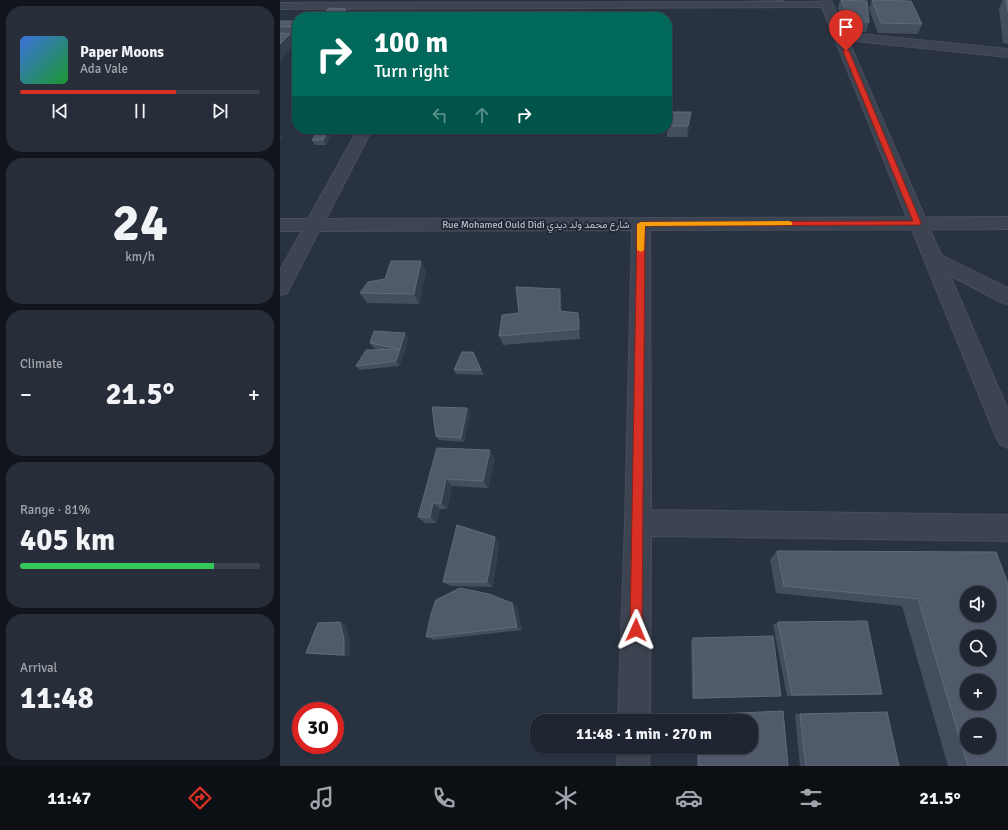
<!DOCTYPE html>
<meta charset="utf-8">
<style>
:root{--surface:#1f2631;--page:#272e39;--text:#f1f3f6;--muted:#a1a5ab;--line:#3c434d;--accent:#d93025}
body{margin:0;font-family:Signika,Vazirmatn,sans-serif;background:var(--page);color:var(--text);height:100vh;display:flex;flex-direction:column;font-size:15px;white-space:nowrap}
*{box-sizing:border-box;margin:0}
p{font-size:13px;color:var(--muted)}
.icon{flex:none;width:22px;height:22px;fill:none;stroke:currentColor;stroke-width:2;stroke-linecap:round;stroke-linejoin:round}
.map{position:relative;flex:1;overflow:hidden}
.side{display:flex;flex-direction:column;gap:6px;padding:6px;background:#11151b;width:280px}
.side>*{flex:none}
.hud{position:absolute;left:12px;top:12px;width:380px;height:122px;border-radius:16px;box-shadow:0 1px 3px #0004,0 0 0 1px var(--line);background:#00695c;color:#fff;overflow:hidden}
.controls{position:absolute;left:680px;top:586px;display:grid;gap:8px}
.controls a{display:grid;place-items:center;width:36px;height:36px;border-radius:50%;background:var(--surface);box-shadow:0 1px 3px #0004,0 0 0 1px var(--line);font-size:20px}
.speed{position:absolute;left:12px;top:702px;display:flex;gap:8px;font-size:20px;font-weight:700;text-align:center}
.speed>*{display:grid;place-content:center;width:52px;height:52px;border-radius:50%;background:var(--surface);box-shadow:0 1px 3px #0004,0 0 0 1px var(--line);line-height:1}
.speed .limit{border:6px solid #d22;background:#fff;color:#111}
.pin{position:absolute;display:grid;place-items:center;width:34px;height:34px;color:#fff;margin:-41px -17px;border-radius:50% 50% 50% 0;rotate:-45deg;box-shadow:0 0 4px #0007}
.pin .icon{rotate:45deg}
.me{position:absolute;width:44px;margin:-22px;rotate:1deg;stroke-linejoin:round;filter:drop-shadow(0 0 3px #0008)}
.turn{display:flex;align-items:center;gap:14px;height:84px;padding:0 16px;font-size:18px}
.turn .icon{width:52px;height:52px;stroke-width:2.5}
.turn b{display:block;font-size:28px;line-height:34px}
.lanes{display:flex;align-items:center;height:38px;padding:0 16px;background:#0003;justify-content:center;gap:20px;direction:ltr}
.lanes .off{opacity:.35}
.big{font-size:30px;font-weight:700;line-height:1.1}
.side .card{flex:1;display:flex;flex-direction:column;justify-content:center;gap:6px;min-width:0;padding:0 14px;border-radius:16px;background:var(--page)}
.side .dial{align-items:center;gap:0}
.dial b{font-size:52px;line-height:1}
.song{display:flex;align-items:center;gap:12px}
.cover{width:48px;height:48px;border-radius:6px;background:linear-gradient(135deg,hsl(220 70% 55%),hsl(130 70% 35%))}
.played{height:4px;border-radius:2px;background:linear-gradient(90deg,var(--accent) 65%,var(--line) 65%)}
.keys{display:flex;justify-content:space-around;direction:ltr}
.heat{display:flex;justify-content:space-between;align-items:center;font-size:22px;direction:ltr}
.charge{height:6px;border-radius:3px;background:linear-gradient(90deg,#34c759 81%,var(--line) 0)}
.trip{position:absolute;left:250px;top:714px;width:228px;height:40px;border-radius:16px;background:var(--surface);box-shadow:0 1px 3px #0004,0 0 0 1px var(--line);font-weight:700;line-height:40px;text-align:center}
.dock{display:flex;height:64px;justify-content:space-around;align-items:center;background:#0c0f14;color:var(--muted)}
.dock .icon{width:28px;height:28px}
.dock .current{color:var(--accent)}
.dock b{font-size:18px;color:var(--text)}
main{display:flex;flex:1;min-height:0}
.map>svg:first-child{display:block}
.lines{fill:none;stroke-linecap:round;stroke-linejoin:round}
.minor-casing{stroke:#474d5a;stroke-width:2}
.tertiary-casing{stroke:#474d5a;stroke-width:2}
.minor{fill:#3d4451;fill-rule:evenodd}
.tertiary{fill:#3d4451;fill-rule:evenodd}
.wall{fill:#444e5f}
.shaded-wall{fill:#343d4e}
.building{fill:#515a6b;stroke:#616a7a;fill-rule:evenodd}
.route{fill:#d93025;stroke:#8d1f18}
.slow{fill:#f59e0b}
.labels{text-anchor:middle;stroke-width:4;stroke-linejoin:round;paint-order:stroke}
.far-street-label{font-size:10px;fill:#babfcb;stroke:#212936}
</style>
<main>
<section class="side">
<div class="card">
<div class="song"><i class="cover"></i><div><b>Paper Moons</b><p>Ada Vale</p></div></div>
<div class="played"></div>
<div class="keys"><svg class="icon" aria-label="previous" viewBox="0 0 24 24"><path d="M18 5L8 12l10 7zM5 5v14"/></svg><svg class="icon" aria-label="pause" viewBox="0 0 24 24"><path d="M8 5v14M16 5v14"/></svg><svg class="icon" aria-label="next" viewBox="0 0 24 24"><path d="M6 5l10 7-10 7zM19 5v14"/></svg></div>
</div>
<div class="card dial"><b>24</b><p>km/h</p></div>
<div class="card"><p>Climate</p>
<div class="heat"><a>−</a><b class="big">21.5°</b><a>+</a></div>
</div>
<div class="card"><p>Range · 81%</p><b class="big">405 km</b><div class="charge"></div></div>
<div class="card"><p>Arrival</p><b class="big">11:48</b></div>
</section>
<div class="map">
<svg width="728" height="766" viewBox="0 0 728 766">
<rect width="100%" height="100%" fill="#293241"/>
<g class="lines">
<!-- minor casing -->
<g class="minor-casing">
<g id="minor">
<path d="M547,2L551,3L553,5L551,7L0,9V3Z"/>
<path d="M560,32L728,49V57L556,39L554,36L556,33Z"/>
<path d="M78,129H92L46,219L728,217V229L370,230L371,510L728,515V541L371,536L370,721H338L345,523L352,230L39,231L7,293L0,295V270L22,231H0V219H28Z"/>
<path d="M653,251L728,288V304L721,302L646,263L644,258L646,253Z"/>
<path d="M338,747H370L369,766H337Z"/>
</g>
</g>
<!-- tertiary casing -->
<g class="tertiary-casing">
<path id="tertiary" d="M539,0H551L728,410V448L720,444L716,437Z"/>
</g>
<!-- minor -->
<use href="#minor" class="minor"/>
<!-- tertiary -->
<use href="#tertiary" class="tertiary"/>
</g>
<!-- wall -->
<g class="wall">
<path d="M458,0H504V1Z"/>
<path d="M560,0H573L589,22L586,32L567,31L558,9Z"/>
<path d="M592,0L642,24L638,34L598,33L589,9Z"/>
<path d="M723,0H728V44L723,43L719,8Z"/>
<path d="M0,21H17V37H12L15,43L17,39V53H15L12,48V47L0,61Z"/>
<path d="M17,59V69H16L13,64Z"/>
<path d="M410,123L407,137H387V126Z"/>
<path d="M30,129H55L46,145H35L32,140L37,132H31Z"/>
<path d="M141,261L146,271L139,304L87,303L80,293L105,279Z"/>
<path d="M281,299L282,311L298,313L300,323V339L223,345L219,336L239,313Z"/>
<path d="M125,333L128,338L124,354L119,366L80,370L76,366L102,350L94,348L90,343Z"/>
<path d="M193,352L204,375L176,374L174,370Z"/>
<path d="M187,408L190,412L184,442L159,440L156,436Z"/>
<path d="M157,448L215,458L208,488L172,486L167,509H160L156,523H145L138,517Z"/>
<path d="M219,543L213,587L170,586L163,582Z"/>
<path d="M497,551L728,584V766H668L622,606L496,593L490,560Z"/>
<path d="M237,607L242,630L154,640L146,637Z"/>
<path d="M498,622L602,694L593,695L507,696L493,625Z"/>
<path d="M65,624L70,640L69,656L32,654L26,653Z"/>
<path d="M413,638L501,696H496L412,699L411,641Z"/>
<path d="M503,711L508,766H417V747H471V721H416V715Z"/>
<path d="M607,712L619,766H520L515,714Z"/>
</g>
<!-- shaded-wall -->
<g class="shaded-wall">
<path d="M66,9L68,14L65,17L60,16Z"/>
<path d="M10,34L15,44L0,61V44Z"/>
<path d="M411,112L410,123L407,137L408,126Z"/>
<path d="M49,129H55L46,145L43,140Z"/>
<path d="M0,133L2,137L0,140Z"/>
<path d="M141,261L146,271L139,304L134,294Z"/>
<path d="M280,289L281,299L282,321L280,311Z"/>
<path d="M298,313L300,323V339L299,329Z"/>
<path d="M125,333L128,338L124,354L119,366L116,361Z"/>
<path d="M187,408L190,412L184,442L181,438Z"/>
<path d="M210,450L215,458L208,488L203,481Z"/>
<path d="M166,479L172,486L167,509L161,503Z"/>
<path d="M153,503L160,509L156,523L150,517Z"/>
<path d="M215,537L219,543L213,587L207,582Z"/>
<path d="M232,603L237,607L242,630L237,627Z"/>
<path d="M60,622L65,624L70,640L69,656L64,655Z"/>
</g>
<!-- building -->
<g class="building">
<path d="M561,0L587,1L589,22L570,21Z"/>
<path d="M592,0L631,1L642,24L601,23Z"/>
<path d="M726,0H728V11Z"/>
<path d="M49,8L66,9L60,16H69L68,17H41Z"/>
<path d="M0,21H17V26L0,27Z"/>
<path d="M0,33L10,34L0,44Z"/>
<path d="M17,39V48H12Z"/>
<path d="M16,59H17V64H13Z"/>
<path d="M389,112H411L408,126H387Z"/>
<path d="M39,129H49L43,140H32Z"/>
<path d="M111,261H141L134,294L80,293L88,282L105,279Z"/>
<path d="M236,287L280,289V311L298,313L299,329L219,336L222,315L239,313Z"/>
<path d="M94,331L125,333L120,349L116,361L76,366L86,350L120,349L90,343Z"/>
<path d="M182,352H193L201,370H174Z"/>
<path d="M152,407L187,408L181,438L156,436Z"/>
<path d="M157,448L210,450L203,481L166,479L161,503H153L150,517H138Z"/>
<path d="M177,525L215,537L207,582H163Z"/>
<path d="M497,551L716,552L728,584V766H688L638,599L504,586ZM687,593H709V615H687ZM687,637H709V659H687ZM687,681H709V703H687ZM687,725H709V747H687Z"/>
<path d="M180,588L209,594L232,603L237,627L146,637L151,614L156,600Z"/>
<path d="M587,621L602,694L512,695L498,622Z"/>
<path d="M60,622L64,639V655L26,653L38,623Z"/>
<path d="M493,636L501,696L414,698L413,638Z"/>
<path d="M503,711L508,766H419V747H471V721H419L418,715Z"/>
<path d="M607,712L619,766H526L520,714Z"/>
</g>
<!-- route -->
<path class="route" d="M566,49L569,51L641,223L640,225L365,226L362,630L360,634L356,635L352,634L350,630L357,224L361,222L633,221L563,51Z"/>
<!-- slow -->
<path class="slow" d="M509,221L512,222V225L365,226L364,250L361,252L357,250V224L361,222Z"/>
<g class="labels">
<!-- far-street labels -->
<g class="far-street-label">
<text x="256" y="228">Rue Mohamed Ould Didi شارع محمد ولد ديدي</text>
</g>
</g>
</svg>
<div class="controls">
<a><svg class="icon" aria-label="sound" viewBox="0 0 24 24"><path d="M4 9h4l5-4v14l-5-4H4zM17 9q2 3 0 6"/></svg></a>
<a><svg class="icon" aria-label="search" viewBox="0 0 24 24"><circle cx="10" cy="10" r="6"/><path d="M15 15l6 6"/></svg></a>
<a>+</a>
<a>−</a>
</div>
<div class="speed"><div class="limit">30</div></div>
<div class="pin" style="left:566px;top:51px;background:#d93025"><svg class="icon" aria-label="arrive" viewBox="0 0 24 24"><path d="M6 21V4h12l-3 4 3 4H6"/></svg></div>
<svg class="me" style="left:356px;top:630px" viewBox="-20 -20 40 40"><path d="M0-17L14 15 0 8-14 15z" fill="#d93025" stroke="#fff" stroke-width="4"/></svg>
<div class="trip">11:48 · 1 min · 270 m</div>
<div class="hud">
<div class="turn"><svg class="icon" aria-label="right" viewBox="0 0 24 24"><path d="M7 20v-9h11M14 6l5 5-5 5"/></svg><div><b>100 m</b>Turn right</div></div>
<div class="lanes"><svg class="icon off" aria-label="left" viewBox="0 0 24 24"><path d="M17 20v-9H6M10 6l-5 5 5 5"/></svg><svg class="icon off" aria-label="ahead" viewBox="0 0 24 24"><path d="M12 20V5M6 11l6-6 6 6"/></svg><svg class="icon" aria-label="right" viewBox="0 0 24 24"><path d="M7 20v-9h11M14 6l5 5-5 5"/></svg></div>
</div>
</div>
</main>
<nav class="dock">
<b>11:47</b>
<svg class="icon current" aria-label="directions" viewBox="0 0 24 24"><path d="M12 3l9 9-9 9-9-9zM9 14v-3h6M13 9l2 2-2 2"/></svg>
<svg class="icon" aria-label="music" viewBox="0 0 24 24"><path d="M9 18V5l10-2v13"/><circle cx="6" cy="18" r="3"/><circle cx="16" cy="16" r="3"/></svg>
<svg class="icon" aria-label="phone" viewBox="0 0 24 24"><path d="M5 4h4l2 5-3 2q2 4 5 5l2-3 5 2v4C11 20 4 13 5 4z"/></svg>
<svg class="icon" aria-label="climate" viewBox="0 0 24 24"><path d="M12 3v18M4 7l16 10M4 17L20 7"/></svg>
<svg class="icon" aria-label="car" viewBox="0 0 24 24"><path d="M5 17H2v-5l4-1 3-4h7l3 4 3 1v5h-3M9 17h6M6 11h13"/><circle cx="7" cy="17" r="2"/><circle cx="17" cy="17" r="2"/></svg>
<svg class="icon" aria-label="filters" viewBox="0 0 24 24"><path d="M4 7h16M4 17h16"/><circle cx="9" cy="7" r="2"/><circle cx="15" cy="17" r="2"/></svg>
<b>21.5°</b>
</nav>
